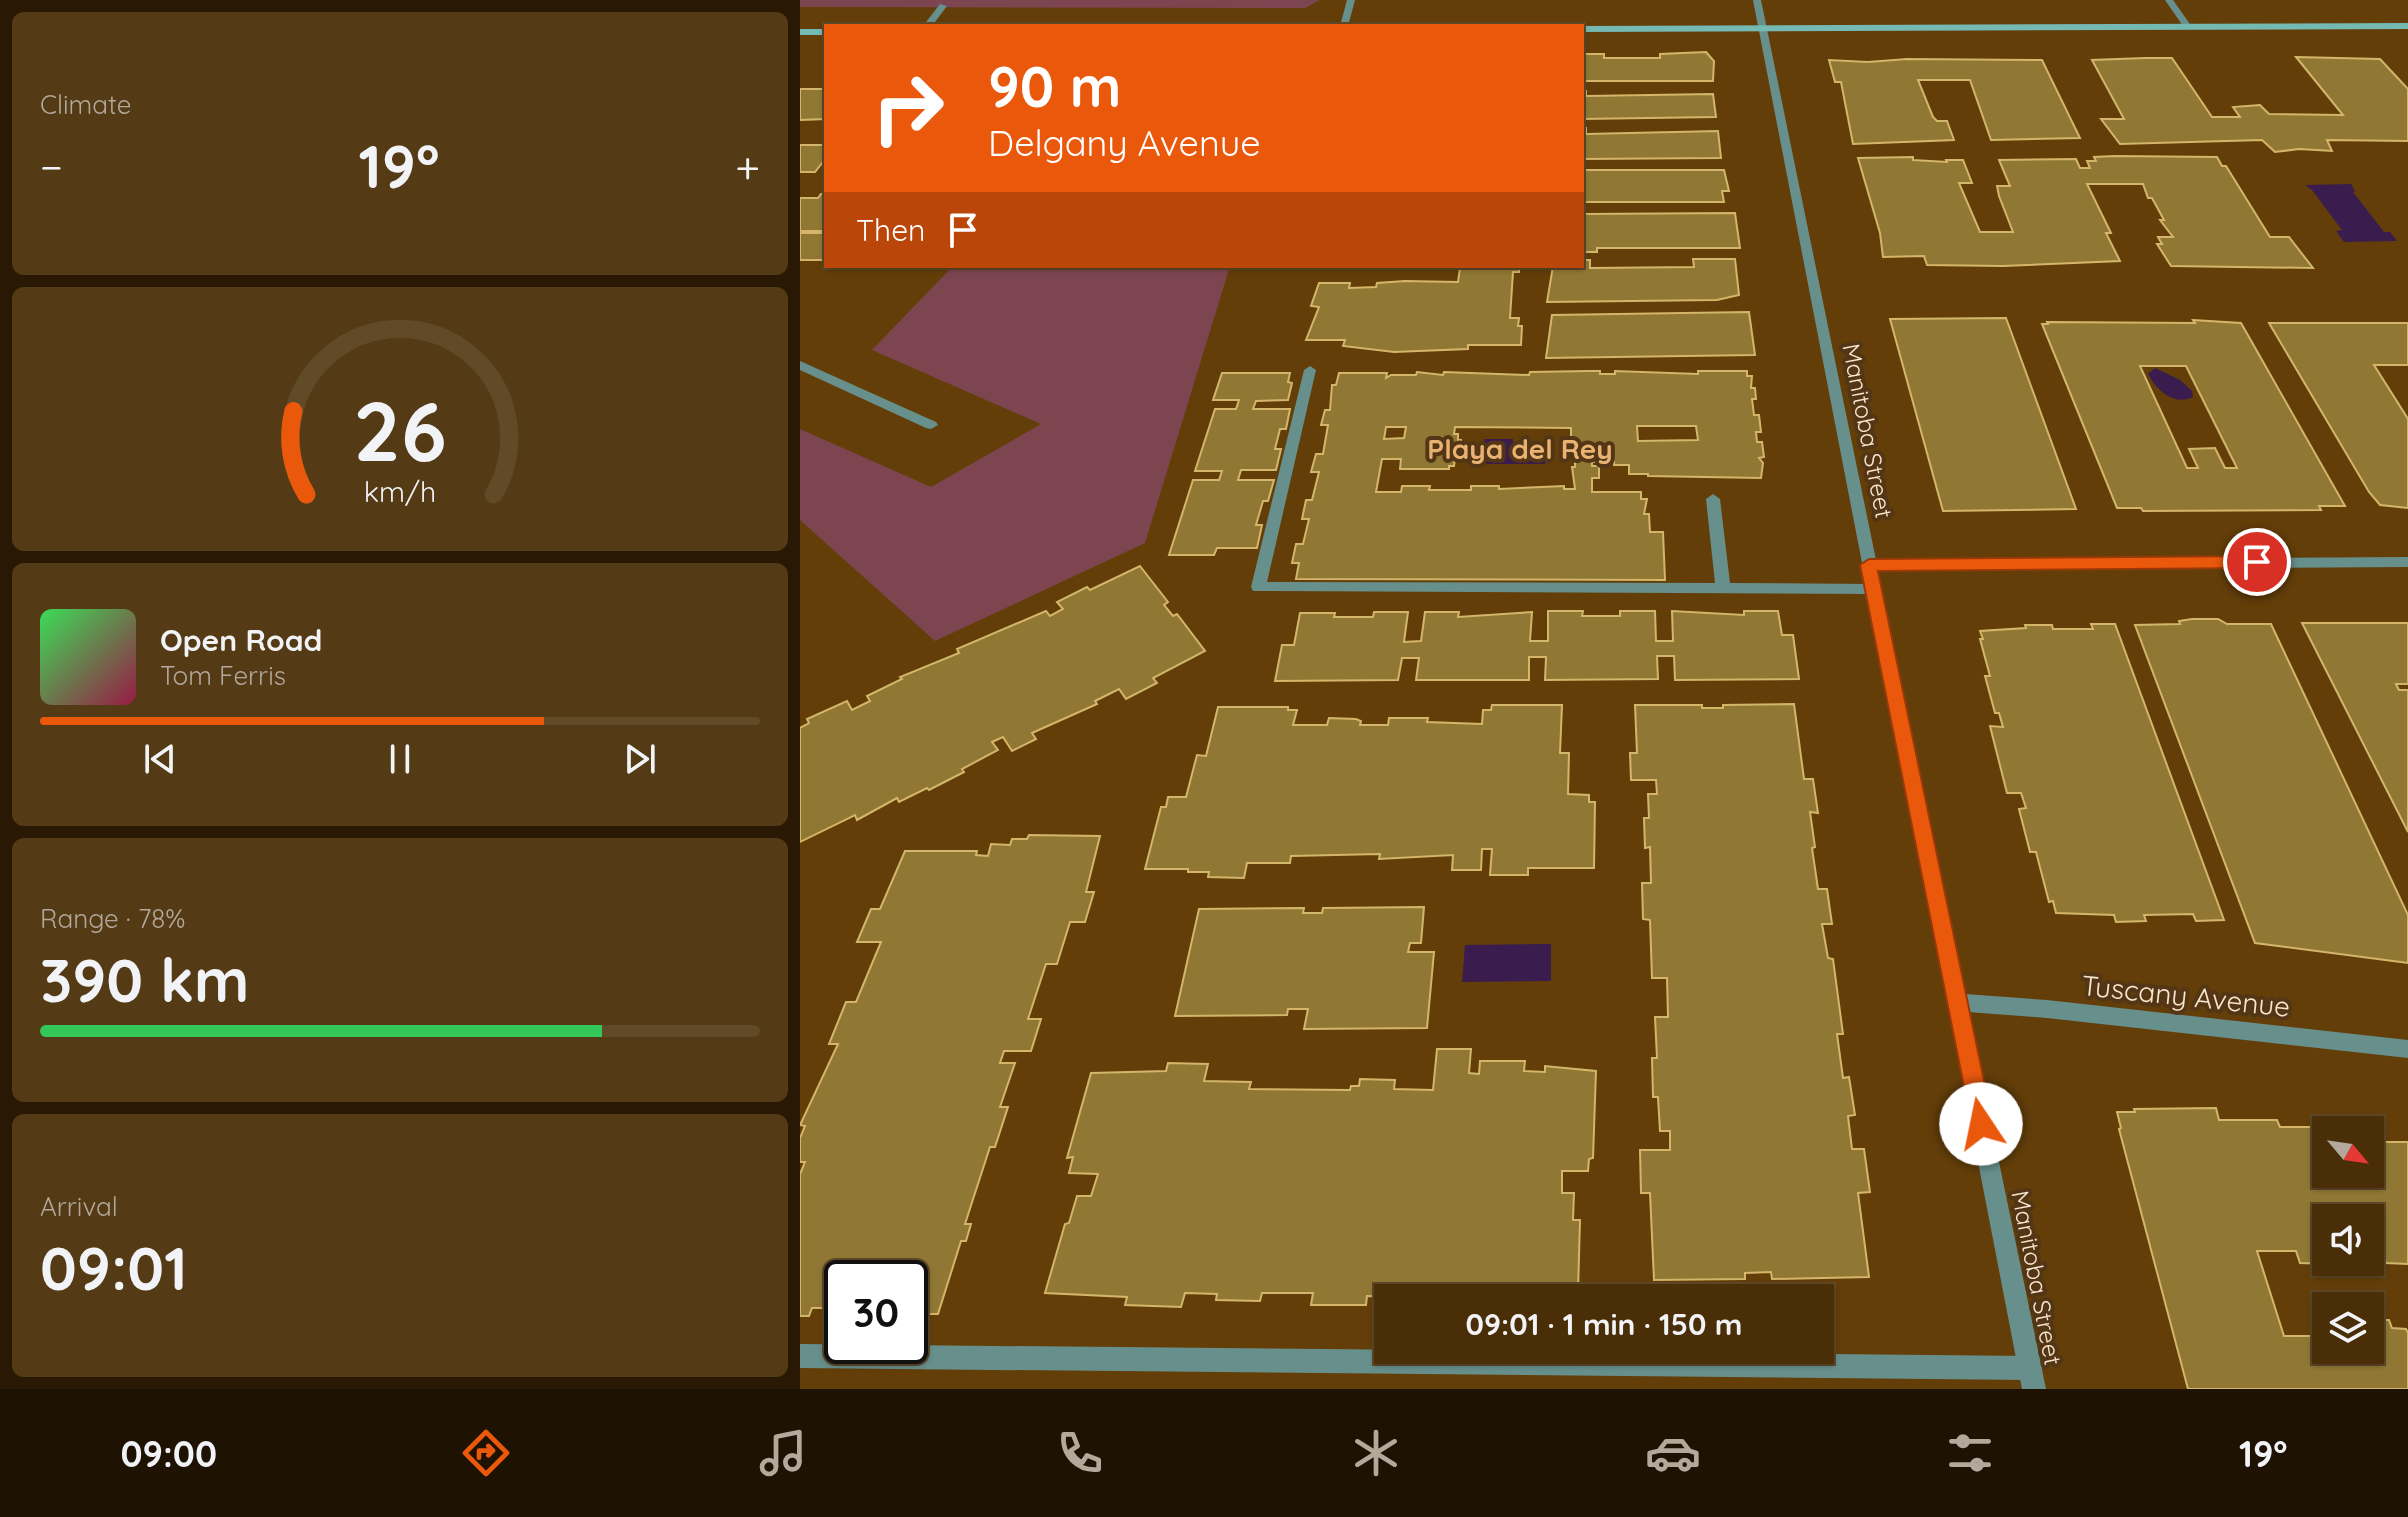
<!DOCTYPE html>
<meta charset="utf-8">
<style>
:root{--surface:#4a2e07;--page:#543a15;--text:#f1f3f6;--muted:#b2a89b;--line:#614a28;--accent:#ea580c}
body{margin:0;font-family:Quicksand,sans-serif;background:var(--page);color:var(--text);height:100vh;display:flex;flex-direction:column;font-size:30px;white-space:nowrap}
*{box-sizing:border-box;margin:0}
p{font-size:26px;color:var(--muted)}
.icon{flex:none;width:44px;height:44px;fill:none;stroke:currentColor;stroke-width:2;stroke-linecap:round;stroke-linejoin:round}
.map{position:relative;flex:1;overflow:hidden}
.drawer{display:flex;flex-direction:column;gap:12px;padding:12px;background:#291904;width:800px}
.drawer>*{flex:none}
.banner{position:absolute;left:24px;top:24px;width:760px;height:244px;border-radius:0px;box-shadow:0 2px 6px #0004,0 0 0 2px var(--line);background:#ea580c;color:#fff;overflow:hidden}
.needle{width:52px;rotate:119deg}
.buttons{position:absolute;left:1512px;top:1116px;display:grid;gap:16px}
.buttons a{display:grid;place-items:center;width:72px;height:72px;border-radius:0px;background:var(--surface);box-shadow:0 2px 6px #0004,0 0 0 2px var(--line);font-size:40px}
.speed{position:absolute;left:24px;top:1260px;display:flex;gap:16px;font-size:40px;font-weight:700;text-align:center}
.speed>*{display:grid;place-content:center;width:104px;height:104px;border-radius:50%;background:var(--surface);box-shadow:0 2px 6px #0004,0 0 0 2px var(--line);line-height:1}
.speed .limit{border:4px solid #111;border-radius:12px;background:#fff;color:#111}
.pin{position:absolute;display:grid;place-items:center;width:68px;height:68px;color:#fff;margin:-34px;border:4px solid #fff;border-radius:50%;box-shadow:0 2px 8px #0007}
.me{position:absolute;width:88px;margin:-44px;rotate:349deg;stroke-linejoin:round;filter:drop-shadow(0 0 6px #0008)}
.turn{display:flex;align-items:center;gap:28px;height:168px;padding:0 32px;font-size:36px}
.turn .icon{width:104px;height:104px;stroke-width:2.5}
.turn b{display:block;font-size:56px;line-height:68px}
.then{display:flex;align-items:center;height:76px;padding:0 32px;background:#0003;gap:16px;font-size:30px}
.big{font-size:60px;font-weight:800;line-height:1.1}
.drawer .card{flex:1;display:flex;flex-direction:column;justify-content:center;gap:12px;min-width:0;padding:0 28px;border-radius:12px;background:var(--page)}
.drawer .dial{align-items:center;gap:0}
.dial svg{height:208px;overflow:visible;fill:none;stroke:var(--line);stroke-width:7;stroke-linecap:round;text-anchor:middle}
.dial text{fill:var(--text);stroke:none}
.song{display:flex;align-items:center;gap:24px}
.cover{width:96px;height:96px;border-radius:12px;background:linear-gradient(135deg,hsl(130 70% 55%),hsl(340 70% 35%))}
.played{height:8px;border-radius:4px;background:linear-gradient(90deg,var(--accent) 70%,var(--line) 70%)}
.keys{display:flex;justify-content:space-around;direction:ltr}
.heat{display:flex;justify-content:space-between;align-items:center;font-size:44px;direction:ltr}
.charge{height:12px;border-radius:6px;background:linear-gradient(90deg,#34c759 78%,var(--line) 0)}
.trip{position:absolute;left:574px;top:1284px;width:460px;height:80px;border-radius:0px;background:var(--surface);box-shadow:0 2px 6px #0004,0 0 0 2px var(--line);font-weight:800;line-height:80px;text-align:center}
.menu{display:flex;height:128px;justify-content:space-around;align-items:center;background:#1e1203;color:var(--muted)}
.menu .icon{width:56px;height:56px}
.menu .on{color:var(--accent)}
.menu b{font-size:36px;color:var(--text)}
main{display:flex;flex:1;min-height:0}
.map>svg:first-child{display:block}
.green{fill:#7d454f}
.water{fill:#3a1c4e}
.building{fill:#907834;stroke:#d3b669;stroke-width:2;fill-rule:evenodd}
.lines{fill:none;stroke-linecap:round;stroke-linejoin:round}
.lane{fill:#67908d;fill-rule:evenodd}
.street{fill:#67908d;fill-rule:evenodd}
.secondary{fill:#75b9b3;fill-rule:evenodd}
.route{fill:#ea580c;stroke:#983908;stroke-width:2}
.labels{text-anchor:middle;stroke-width:8;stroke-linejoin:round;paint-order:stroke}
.street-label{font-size:24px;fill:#fce5cd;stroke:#523615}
.quarter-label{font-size:28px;font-weight:bold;fill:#e9b273;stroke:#523615}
.near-street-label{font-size:28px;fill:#fce5cd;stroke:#523615}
</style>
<main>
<section class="drawer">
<div class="card"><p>Climate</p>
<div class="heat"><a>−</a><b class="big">19°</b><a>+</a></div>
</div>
<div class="card dial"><svg viewBox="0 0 100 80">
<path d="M14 69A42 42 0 1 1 86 69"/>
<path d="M14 69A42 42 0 0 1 9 37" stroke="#ea580c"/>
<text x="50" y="56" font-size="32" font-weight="700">26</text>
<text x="50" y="72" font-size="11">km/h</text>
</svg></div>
<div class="card">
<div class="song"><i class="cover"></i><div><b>Open Road</b><p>Tom Ferris</p></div></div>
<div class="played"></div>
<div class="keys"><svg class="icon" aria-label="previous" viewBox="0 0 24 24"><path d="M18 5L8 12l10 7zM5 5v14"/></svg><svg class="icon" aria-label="pause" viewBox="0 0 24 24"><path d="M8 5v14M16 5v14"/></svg><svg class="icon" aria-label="next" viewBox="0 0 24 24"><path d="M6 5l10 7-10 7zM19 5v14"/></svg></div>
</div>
<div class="card"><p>Range · 78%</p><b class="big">390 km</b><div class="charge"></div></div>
<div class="card"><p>Arrival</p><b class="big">09:01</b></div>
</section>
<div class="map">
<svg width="1608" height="1389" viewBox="0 0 1608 1389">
<rect width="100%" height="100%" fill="#633e09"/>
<!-- green -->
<g class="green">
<path d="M0,0H520L505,8L0,7Z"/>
<path d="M153,266H430L345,543L135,641L0,520V429L131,487L241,424L72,350Z"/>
</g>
<!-- water -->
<g class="water">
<path d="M1551,184L1555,191L1553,192L1584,232H1590L1597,241L1544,242L1536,231L1542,230L1512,190L1505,185Z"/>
<path d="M1355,368L1380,380L1392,391L1393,397C1374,406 1357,391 1348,374Z"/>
<path d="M684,439H713V447H746L745,464H681Z"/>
<path d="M751,944V981L662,982L665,945Z"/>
</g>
<!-- building -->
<g class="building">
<path d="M906,52L914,61L913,81H782V54H804V58H860V54Z"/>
<path d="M1496,57L1580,59L1608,89V141L1527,140L1532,151L1499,149L1475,152L1462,140L1320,144L1301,119H1324L1292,60L1345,58H1372L1412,117H1440L1433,107L1460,105L1469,114L1543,115Z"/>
<path d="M1107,59L1242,60L1280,138L1191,140L1170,80H1118L1133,117L1137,121H1147L1154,140L1053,144L1041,82H1035L1029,60L1068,62Z"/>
<path d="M0,89H26V119L0,120Z"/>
<path d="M782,91H786V96L913,94L916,117L782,119Z"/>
<path d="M782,128H786V134L918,131L921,158L782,159Z"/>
<path d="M0,145H26V158L15,172H0Z"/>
<path d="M1315,156L1417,157L1422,166H1426L1470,237H1489L1513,268L1371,266L1357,244H1362L1358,237H1373L1360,220H1364L1352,198H1348L1343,184H1287L1311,233H1306L1320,261L1203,266L1127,265L1124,256L1083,257L1080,233L1058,158L1113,157V160L1147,162L1146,160H1163L1172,183H1159L1180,232H1213L1199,196L1197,186H1210L1199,160L1276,159L1280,168H1290L1287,161H1296L1294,157Z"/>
<path d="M782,170H924L929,191H922L924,202H782Z"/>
<path d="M21,194H26V231H0V198H18Z"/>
<path d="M935,213L940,248H797V252H782V214Z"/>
<rect x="0" y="233" width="26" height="27"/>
<path d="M893,259H935L939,295L917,300L747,302L753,266H782V260H790V268L894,267Z"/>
<path d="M646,266H719V272H713L710,318H719L718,326H722L721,345H668V349L594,352L543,346L545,340H506L519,307L511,306L519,283H550L549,288L576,287L577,283L605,281L658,282L660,268Z"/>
<path d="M949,312L955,355L746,358L752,315Z"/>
<path d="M1206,318L1276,509L1143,511L1090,319Z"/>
<path d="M1393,320L1441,323L1545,506H1519L1521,510L1343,511L1341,508H1317L1242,324H1248L1247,322L1395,323ZM1340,366H1386L1437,468H1425L1415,448L1389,449L1398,468H1387Z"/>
<path d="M1469,323H1608V365H1574L1608,419V508L1580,505L1569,492Z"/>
<path d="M788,371H800V374H815V371L898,374V371H947V376H952L951,388H955L956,399H952L954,415H959L961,432H956L957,442H962L964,457L959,458L963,463L961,478L848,476V474H829V465H814V461L792,462V466H799V478H792V492H841V499H847L844,514H849L850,532H863L865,580L496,579L499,563H492L496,544H503L509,519H502L506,500H512L519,472H511L516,454H523L528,425H521L525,410H530L532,385H536L539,373H587L586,378L591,375H616L617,372L643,375L644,372L729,375L730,372ZM837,426H896L898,440L838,441ZM586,427H606L604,438L584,439ZM655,427L771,428V450H775V467H772L775,489H764V486L699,489V486H671V490H629L630,486H602L601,492H576L582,459H601L600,469H649V466H654L655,458L659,457L661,440H658V434H654Z"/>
<path d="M422,373H490L488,382L492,383L488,400L456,401L453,409H490L486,429H480L475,449H481L476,470H441L438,480H474L468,501H463L456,525H462L457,548H417L414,555H369L393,480H419L422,471H395L415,409H436L439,400H413Z"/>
<path d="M340,566L368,602L364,605L373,616L377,614L405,651L353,678L357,683L326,699L319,689L295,701L297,704L232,733L236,739L212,751L203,737L192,742L198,750L162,769L164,772L129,790L127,788L99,802L97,798L57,820L55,815L0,842V728L9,723L7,719L47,701L52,710L70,701L67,696L102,679L100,677L159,653L157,649L246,611L250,616L263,609L257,602L287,587L290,590Z"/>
<path d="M748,611H783L782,616H820V611H855L856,641H873L872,611L944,615V611H978L982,635H993L999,679L875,680L874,656H857L858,679L745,680L746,657H729V680H616L619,658H602L598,680L475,681L482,645H494L500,613H535L534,617H573L574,612H608L604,642L621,641L625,612H659L658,617L732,612L730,641H748Z"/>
<path d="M1392,619H1418L1427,624H1471L1608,915V963L1455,943L1335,625L1380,624L1379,621Z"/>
<path d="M1502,623H1608V684H1596L1599,690H1608V832Z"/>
<path d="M1291,624H1315L1424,920L1396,921L1393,914L1344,915L1346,921L1316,922L1314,915L1256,913L1253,901L1249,902L1236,852H1230L1219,809L1226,808L1221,793H1207L1190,726L1203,727L1199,713H1195L1185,676H1190L1180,639H1183L1180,631L1226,628L1225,625H1252L1253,629H1293Z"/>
<path d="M994,704L1004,779H1013L1018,813L1010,812L1015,847L1012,848L1018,889H1027L1032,924H1022L1028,958L1033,959L1043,1034H1037L1043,1078L1049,1077L1055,1115L1048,1116L1052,1149H1064L1070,1192L1058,1193L1069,1277L972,1279L971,1272L945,1273V1279L854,1280L850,1193H841L840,1150H870V1131H860L858,1097H853L852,1058H857L855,1017H868L867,978H852L850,920L843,919L842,883H851L850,847L845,848L844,818H849L848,794H857L856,780H831L830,753H837L835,705H902V708H923V705Z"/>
<path d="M692,705H762L760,753H769L768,794L789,795V802H795L794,868H728V875H690L692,849H682L681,870H652L653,855L579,859L580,854L491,856L490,863H447L444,878L408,877L409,872H388V869H345L361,807H366L368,797H386L397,755L406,756L418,707H488V710H497L493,725H527L529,718L556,719L561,721L560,725H588L589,718H628L627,722L682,724L683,710H691Z"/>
<path d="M229,835L300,836L286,892H294L285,922H270L257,964H246L228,1019H241L231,1051H204L200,1063H215L200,1107H208L195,1147H190L165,1224H171L166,1241H161L138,1314H110V1278H42V1314H39L42,1308H12L9,1316H0V1174L5,1162H0V1138L5,1126L0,1125L38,1044H29L46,1002H56L81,942H57L71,909H80L105,851H177L176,855L188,856L191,844L210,845L212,839H227Z"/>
<path d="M624,907L621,943H610L608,952H634L627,1028L504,1029L508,1009H488L487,1015L375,1016L399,909L504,908L503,913H522L523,908Z"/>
<path d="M637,1049H671L669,1073L679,1074L680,1061H725L724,1071L745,1072V1066L796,1071L793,1158L789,1159L788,1171H762V1193H774L773,1220H780L778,1292L696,1293L695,1298L567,1296L566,1305H511L513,1293H462L460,1301L416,1300L417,1294L385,1293L381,1307L325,1305L327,1297L245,1293L265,1224L269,1223L277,1196H291L298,1174L269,1173L273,1157L267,1158L291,1073L366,1071L368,1063L408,1064L404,1081L451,1082L449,1089L550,1090L551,1086H559L560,1079L595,1080L594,1089L633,1090Z"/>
<path d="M1416,1108L1419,1120H1477L1480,1127H1532L1533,1130H1526V1174H1570V1142H1608V1264L1586,1263L1582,1251H1570V1218H1526V1262L1530,1264L1500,1263L1496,1251H1457L1484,1336H1525L1526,1329V1350H1570V1320H1589L1592,1328L1606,1329L1608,1333V1389H1388L1319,1129L1321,1128L1317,1112H1335L1334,1109Z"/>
</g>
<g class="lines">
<!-- lane -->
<g class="lane">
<path d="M140,4L147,6L132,26H123Z"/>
<path d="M0,361L136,422L138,425L131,429L126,428L0,370Z"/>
<path d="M510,366L516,370L467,582L915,583L906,499L913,494L920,499L930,583L1074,584L1081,589L1074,594L453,591L451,587L504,370Z"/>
<path d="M0,1344L1230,1356L1238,1360L1242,1368L1238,1376L1230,1380L0,1368Z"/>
</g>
<!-- street -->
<g class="street">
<path d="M547,0H555L548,26H540Z"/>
<path d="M953,0H961L1076,560L1608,557V567L1078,570L1165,994L1247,1000L1608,1040V1058L1247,1018L1168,1012L1246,1389H1222Z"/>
<path d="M1365,0H1373L1392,27L1391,29H1385Z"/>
</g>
<!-- secondary -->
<g class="secondary">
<path d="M1608,23V29L782,32V26Z"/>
<rect x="0" y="29" width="26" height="6"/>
</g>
</g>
<!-- route -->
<path class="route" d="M1457,556L1465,562L1457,568L1078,571L1193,1124L1190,1132L1181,1136L1173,1132L1060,565L1069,559Z"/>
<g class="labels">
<!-- street labels -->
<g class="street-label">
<text transform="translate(1067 431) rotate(79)" y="8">Manitoba Street</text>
<text transform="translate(1236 1278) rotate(79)" y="8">Manitoba Street</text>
</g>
<!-- quarter labels -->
<g class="quarter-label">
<text x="720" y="459">Playa del Rey</text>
</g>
<!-- near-street labels -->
<g class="near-street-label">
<text transform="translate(1386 996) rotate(6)" y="10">Tuscany Avenue</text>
</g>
</g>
</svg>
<div class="buttons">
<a><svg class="needle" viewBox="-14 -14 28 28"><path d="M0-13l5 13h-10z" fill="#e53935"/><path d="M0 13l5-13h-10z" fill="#b2a89b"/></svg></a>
<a><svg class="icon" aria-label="sound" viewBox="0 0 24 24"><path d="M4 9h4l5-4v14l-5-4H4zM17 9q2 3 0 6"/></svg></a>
<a><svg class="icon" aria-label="layers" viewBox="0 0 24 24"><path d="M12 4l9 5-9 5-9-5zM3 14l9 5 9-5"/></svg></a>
</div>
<div class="speed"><div class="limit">30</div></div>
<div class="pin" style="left:1457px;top:562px;background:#d93025"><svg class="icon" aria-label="arrive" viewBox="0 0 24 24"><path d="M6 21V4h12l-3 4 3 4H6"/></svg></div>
<svg class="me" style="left:1181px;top:1124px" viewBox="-20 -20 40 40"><circle r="19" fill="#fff"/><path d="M0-13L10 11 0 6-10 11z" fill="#ea580c"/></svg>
<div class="trip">09:01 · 1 min · 150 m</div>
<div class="banner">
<div class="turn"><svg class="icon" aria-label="right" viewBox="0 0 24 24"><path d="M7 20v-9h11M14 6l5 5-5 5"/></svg><div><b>90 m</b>Delgany Avenue</div></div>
<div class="then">Then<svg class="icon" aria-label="arrive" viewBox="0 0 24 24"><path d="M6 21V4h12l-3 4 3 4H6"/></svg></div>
</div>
</div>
</main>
<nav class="menu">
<b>09:00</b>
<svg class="icon on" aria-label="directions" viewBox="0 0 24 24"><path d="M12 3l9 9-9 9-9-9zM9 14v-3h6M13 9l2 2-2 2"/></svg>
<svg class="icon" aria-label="music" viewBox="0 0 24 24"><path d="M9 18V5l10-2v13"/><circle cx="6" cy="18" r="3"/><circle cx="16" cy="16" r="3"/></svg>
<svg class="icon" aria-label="phone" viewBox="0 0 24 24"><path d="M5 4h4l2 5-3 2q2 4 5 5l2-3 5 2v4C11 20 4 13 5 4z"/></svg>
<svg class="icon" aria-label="climate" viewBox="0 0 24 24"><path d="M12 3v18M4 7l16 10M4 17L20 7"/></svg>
<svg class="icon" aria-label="car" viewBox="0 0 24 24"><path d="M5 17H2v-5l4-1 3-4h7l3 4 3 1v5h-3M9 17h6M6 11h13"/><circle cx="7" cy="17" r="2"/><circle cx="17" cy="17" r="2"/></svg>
<svg class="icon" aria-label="filters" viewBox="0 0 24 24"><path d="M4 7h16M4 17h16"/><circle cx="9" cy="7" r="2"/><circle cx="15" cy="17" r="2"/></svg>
<b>19°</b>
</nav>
